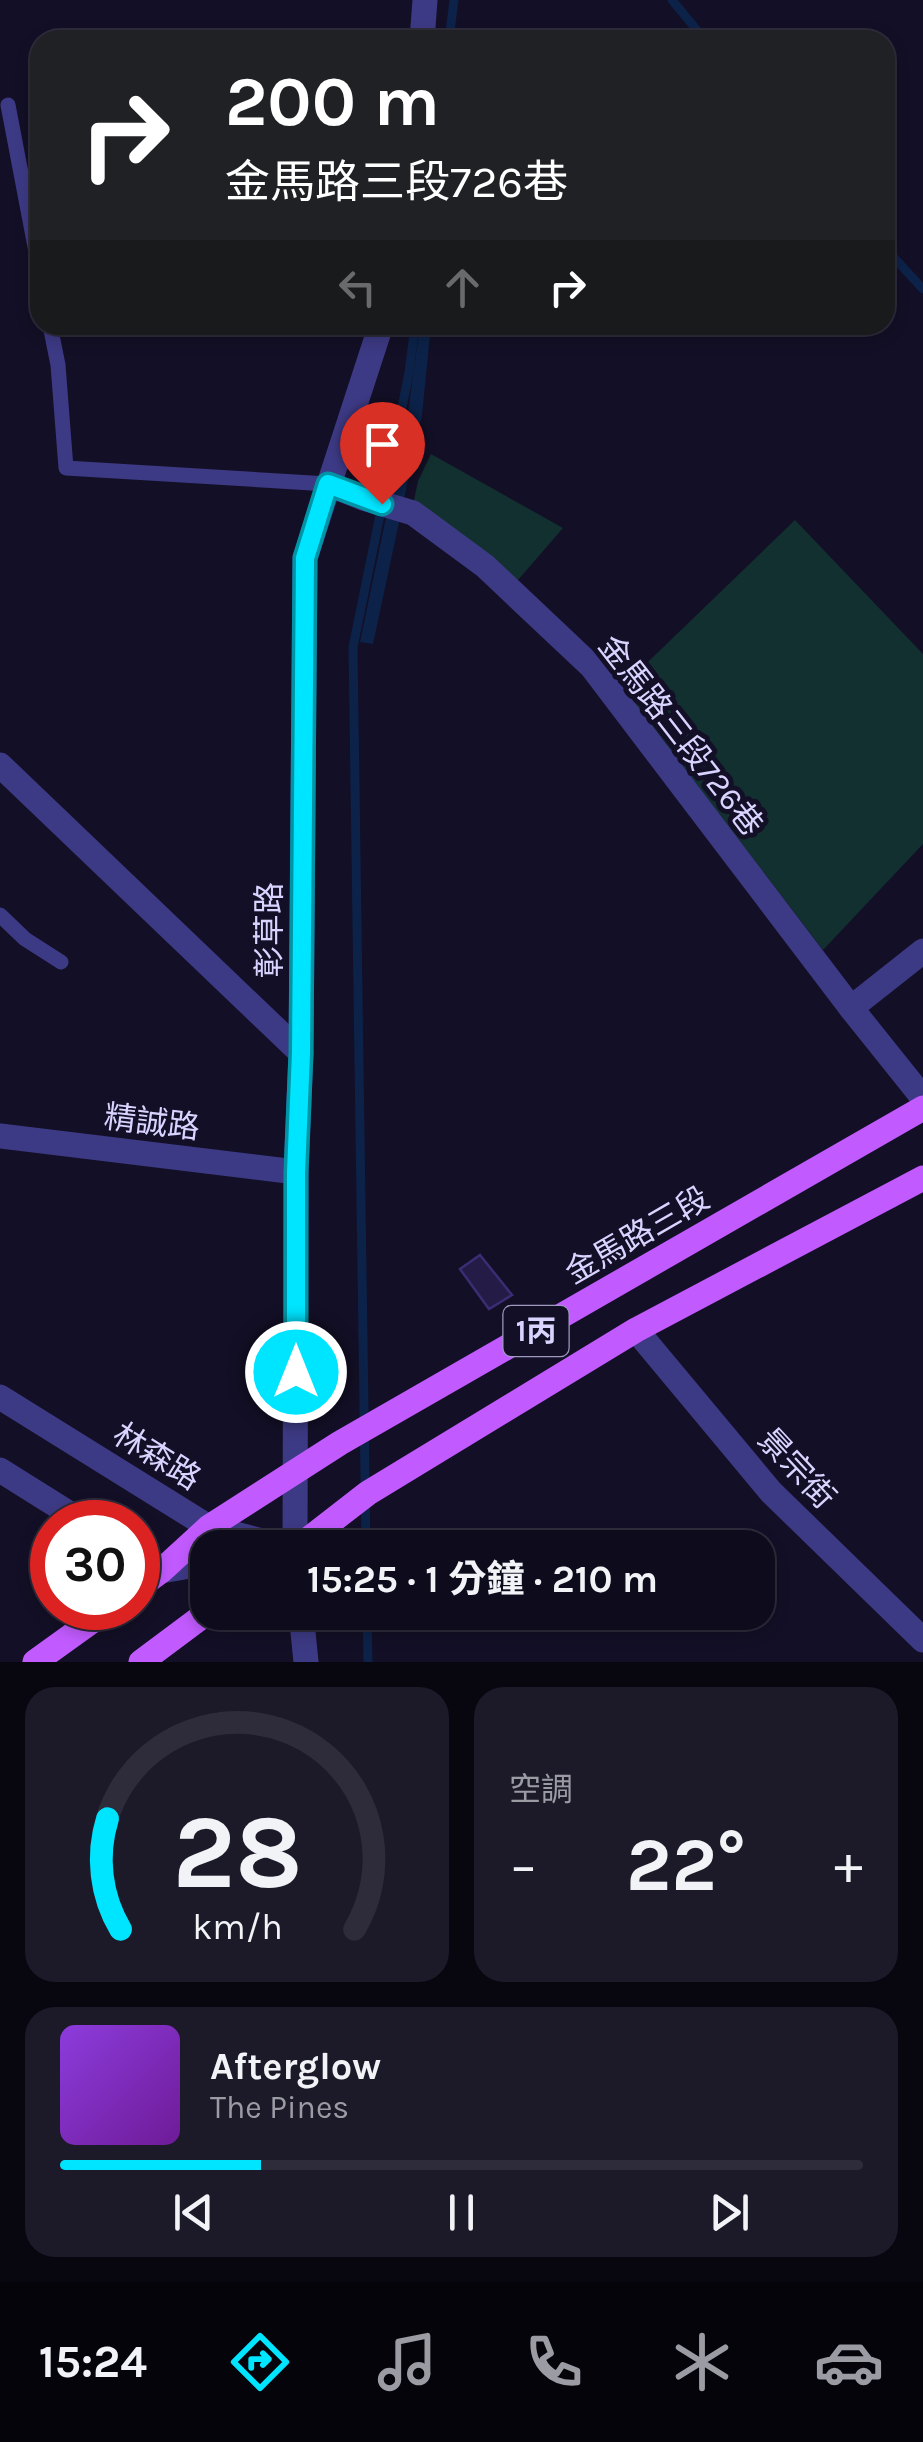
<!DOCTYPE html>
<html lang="zh-TW">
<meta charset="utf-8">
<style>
:root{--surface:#0e0b1c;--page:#1c1929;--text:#f1f3f6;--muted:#9b9ba3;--line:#2e2b3b;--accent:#00e5ff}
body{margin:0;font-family:Karla,"Noto Sans TC",sans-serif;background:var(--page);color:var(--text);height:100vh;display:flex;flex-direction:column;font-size:38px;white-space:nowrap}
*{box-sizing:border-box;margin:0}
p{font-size:32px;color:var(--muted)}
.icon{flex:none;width:55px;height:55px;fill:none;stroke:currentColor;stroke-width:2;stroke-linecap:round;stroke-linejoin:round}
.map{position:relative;height:1662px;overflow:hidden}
.drawer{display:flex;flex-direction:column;gap:25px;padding:25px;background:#08060f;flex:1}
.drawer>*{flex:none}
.banner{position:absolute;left:30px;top:30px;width:865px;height:305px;border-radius:30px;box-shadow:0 5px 15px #0003,0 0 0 2px var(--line);background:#202124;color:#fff;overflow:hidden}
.speed{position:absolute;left:30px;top:1500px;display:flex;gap:20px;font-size:50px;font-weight:700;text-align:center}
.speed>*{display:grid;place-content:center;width:130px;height:130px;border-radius:50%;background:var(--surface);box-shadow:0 5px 15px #0003,0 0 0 2px var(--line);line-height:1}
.speed .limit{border:15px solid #d22;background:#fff;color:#111}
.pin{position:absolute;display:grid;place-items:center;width:85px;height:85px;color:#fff;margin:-102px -42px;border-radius:50% 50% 50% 0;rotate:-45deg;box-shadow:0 0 10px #0007}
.pin .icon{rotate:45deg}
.me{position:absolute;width:110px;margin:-55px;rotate:0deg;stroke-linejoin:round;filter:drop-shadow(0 0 8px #0008)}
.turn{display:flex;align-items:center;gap:35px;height:210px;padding:0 30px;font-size:45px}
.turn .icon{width:130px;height:130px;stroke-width:2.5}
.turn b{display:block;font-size:70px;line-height:85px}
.lanes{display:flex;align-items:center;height:95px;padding:0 30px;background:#0003;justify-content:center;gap:50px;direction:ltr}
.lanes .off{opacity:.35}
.big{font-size:75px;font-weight:700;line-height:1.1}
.drawer .widget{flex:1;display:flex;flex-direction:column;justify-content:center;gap:15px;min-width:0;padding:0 35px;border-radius:30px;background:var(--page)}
.drawer .dial{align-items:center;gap:0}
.dial svg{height:260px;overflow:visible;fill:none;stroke:var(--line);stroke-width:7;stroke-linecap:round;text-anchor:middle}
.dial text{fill:var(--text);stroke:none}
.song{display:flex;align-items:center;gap:30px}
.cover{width:120px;height:120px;border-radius:15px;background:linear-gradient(135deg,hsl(270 70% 55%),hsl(280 70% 35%))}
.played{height:10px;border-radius:5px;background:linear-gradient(90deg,var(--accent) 25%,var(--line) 25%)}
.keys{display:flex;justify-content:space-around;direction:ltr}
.heat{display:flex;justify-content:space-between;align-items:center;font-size:55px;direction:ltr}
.drawer .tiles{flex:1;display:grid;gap:25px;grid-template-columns:1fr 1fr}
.widget:last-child{grid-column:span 2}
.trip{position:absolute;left:190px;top:1530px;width:585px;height:100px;border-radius:30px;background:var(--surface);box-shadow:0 5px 15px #0003,0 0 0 2px var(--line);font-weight:700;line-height:100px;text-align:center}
.menu{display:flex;height:160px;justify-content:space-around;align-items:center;background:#06040b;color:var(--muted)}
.menu .icon{width:70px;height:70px}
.menu .on{color:var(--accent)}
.menu b{font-size:45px;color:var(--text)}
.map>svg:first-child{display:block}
.green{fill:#12302f}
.water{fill:#0c2248}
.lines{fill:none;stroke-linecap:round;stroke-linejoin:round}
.stream{stroke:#0c2248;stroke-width:9}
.building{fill:#241b47;stroke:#3b2d73;stroke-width:2.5}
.lane{stroke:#3d3a85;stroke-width:15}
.street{stroke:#3d3a85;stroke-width:25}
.primary{stroke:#c25bff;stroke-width:25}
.route-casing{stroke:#0095a6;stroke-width:25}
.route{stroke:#00e5ff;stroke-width:18}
.labels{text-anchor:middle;stroke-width:10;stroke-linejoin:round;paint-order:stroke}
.shield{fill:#130f26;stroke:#9e99be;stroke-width:2.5}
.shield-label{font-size:30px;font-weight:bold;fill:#d9d4ff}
.street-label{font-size:32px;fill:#d9d4ff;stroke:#130f26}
</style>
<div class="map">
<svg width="923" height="1662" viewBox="0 0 923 1662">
<rect width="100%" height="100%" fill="#130f26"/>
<!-- green -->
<g class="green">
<path d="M431,454L563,528L518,580L413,505L418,481Z"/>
<path d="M795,520L923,654V844L823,950L622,687Z"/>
</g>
<!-- water -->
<path class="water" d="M420,325H431L422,415L373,644L360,642L408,412Z"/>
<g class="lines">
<!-- stream -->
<g class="stream">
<path d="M672,0L705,40"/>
<path d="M449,40L454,0"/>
<path d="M885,248L923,289"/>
<path d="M366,1548L353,647L409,373L415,325"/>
<path d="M367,1612L368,1662"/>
</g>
</g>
<!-- building -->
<path class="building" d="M480,1255L512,1295L489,1309L460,1269Z"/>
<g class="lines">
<!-- lane -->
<g class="lane">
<path d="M8,105L40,273"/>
<path d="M50,325L58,365L66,468L328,484"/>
<path d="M0,915L25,939L61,962"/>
</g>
<!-- street -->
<g class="street">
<path d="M422,40L425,0"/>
<path d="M328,484L363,498L413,513L485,566L592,667L851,1008L923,1098"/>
<path d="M0,765L301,1053"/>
<path d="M851,1008L923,951"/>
<path d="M0,1136L296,1172"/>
<path d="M636,1330L771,1492L923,1640"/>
<path d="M0,1397L209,1527L289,1548"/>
<path d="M0,1470L83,1522"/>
<path d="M295,1548L296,1172L301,1053L305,558L381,325"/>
<path d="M138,1556L161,1571L208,1563"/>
<path d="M301,1612L306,1662"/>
</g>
<!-- primary -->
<g class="primary">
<path d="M297,1548L368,1493L636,1330L923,1178"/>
<path d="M138,1588L161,1571L209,1527L340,1443L923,1108"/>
<path d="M35,1662L110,1608"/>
<path d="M141,1662L208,1612"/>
</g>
</g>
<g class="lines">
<!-- route casing -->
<g class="route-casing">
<path id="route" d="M296,1372V1172L301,1053L305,558L328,484L382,504"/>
</g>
<!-- route -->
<use href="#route" class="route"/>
</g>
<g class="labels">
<!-- shield labels -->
<rect class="shield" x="503.5" y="1306" width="65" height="50" rx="8"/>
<g class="shield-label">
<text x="536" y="1341">1丙</text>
</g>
<!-- street labels -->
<g class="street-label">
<text transform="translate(681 735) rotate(52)" y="11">金馬路三段726巷</text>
<text transform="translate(269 930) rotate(-90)" y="11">彰草路</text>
<text transform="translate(152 1122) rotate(7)" y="11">精誠路</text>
<text transform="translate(637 1235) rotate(-30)" y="11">金馬路三段</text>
<text transform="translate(157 1456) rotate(32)" y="11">林森路</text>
<text transform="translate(797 1468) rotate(47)" y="11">景宗街</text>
</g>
</g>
</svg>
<div class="speed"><div class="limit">30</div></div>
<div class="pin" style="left:382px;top:504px;background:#d93025"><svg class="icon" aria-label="arrive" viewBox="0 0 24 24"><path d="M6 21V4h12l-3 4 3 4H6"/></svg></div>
<svg class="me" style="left:296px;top:1372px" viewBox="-20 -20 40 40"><circle r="17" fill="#00e5ff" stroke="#fff" stroke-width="3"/><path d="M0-11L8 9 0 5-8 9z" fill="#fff"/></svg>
<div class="trip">15:25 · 1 分鐘 · 210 m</div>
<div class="banner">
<div class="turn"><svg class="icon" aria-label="right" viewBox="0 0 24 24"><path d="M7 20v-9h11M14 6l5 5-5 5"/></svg><div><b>200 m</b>金馬路三段726巷</div></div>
<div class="lanes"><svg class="icon off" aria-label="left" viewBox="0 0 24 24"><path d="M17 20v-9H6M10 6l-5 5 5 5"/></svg><svg class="icon off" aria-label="ahead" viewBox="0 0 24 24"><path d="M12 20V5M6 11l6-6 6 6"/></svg><svg class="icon" aria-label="right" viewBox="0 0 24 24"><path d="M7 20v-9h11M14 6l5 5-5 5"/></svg></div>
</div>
</div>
<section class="drawer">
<div class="tiles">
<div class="widget dial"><svg viewBox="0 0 100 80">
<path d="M14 69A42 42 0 1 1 86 69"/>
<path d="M14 69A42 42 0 0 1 10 35" stroke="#00e5ff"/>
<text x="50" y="56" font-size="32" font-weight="700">28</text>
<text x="50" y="72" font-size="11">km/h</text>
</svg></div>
<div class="widget"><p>空調</p>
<div class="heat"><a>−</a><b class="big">22°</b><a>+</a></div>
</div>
<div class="widget">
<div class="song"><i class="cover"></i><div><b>Afterglow</b><p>The Pines</p></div></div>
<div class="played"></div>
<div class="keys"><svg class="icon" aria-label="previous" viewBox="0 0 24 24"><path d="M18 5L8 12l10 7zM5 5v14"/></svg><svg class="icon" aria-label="pause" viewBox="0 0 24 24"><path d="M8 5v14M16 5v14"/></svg><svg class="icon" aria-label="next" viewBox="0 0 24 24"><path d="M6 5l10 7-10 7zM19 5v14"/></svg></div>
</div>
</div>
</section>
<nav class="menu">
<b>15:24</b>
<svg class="icon on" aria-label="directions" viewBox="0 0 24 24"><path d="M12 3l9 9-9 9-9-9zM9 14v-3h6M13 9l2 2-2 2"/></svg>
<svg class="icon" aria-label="music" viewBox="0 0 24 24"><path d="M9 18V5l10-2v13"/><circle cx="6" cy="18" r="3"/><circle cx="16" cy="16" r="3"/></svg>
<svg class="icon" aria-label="phone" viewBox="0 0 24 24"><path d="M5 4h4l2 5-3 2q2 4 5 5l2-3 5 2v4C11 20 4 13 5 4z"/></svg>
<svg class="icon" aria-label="climate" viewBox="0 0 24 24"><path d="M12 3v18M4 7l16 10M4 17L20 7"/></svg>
<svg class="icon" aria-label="car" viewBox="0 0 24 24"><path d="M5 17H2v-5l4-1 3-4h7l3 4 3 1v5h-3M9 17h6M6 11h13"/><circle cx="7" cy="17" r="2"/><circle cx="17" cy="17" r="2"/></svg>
</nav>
